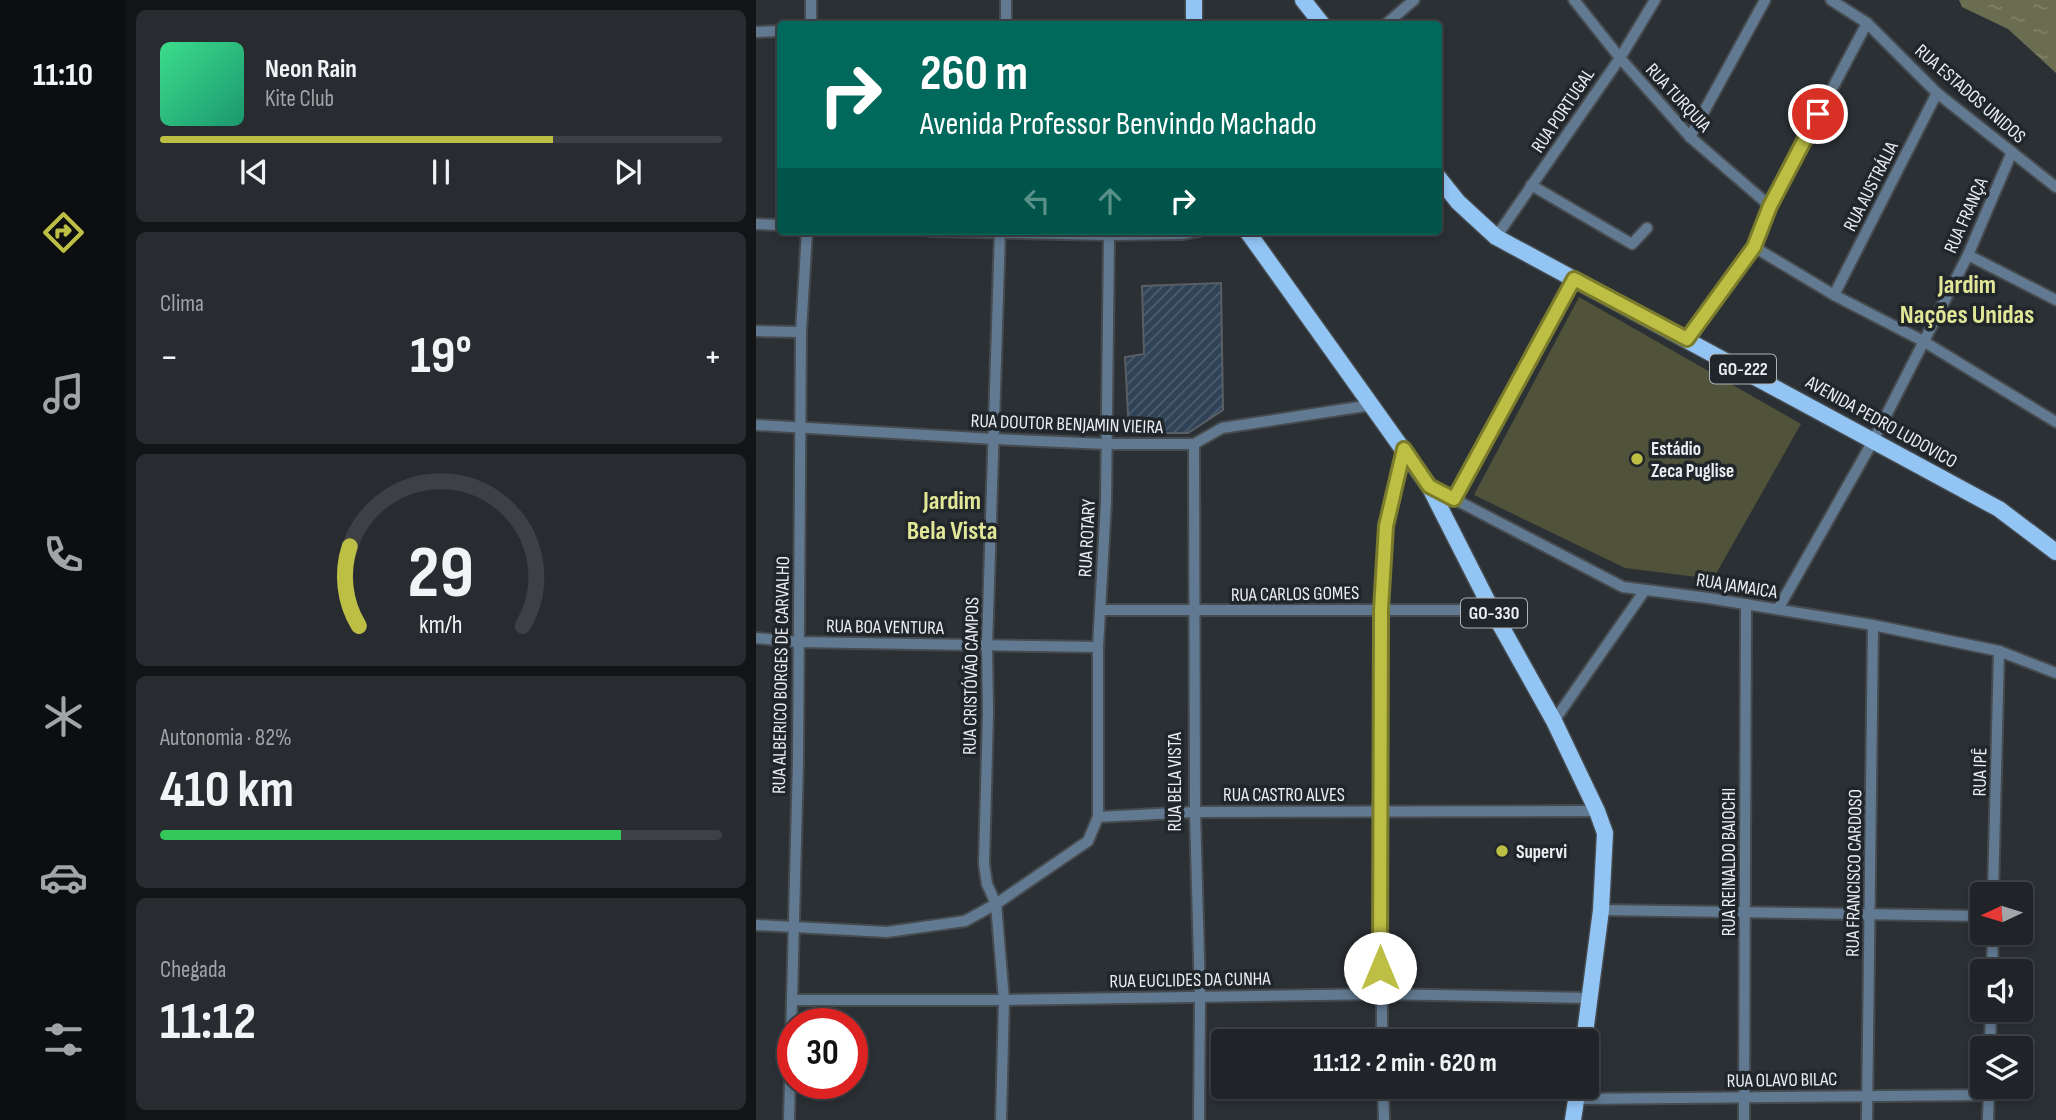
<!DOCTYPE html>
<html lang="pt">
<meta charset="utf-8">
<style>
:root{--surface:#202428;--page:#282c30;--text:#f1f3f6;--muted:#a2a4a8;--line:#3d4145;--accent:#bcbf44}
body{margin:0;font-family:"Sofia Sans Condensed",sans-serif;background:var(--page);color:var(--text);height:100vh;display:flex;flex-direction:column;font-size:26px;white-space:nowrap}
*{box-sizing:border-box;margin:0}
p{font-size:23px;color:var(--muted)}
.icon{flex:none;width:38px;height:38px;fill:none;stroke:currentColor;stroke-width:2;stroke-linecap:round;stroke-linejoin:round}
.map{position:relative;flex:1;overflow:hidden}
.panel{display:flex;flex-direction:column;gap:10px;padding:10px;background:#121416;width:630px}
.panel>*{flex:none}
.guide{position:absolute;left:21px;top:21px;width:665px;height:214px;border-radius:7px;box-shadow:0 4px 10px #0003,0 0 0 2px var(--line);background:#00695c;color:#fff;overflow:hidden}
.needle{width:46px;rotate:266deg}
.controls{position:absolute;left:1214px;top:882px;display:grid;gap:14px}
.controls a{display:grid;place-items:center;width:63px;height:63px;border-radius:7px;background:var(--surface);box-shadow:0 4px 10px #0003,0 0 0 2px var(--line);font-size:35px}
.speed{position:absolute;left:21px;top:1008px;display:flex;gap:14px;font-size:35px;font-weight:700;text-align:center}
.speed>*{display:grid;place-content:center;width:91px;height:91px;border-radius:50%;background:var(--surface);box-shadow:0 4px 10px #0003,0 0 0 2px var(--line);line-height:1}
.speed .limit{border:10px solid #d22;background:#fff;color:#111}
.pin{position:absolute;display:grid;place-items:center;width:60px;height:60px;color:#fff;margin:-30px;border:4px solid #fff;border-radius:50%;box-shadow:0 2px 7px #0007}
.me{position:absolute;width:77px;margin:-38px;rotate:0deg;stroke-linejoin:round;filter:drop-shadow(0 0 5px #0008)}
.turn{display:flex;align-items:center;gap:24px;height:147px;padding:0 28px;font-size:32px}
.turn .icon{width:91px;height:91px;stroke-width:2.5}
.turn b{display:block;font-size:49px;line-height:60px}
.lanes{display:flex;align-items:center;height:66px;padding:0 28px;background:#0003;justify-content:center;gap:35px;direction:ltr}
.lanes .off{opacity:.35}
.big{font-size:52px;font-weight:700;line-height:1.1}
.panel .tile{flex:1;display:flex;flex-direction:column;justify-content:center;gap:10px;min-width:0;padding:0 24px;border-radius:10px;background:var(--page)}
.panel .dial{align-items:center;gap:0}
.dial svg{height:182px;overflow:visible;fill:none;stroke:var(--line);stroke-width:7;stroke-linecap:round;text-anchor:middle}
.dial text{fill:var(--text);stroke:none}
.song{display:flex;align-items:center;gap:21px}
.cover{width:84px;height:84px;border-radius:10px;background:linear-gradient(135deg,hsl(150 70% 55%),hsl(160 70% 35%))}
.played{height:7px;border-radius:4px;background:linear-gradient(90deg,var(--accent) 70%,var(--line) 70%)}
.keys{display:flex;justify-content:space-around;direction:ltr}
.heat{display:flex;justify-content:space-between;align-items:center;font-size:38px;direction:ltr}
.charge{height:10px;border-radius:5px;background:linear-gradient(90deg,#34c759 82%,var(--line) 0)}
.trip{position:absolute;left:455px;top:1029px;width:388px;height:70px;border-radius:7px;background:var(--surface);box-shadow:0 4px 10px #0003,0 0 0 2px var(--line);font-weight:700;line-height:70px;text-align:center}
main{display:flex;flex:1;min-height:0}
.tab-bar{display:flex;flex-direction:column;width:126px;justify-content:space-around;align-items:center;background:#0d0e10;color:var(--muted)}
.tab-bar .icon{width:49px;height:49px}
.tab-bar .active{color:var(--accent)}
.tab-bar b{font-size:32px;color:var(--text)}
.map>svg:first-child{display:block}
.park{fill:#505239}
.water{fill:url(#water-ripples)}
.building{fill:url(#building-hatch);stroke:#5a5f65;stroke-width:2}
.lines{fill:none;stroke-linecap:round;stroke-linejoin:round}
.minor-casing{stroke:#464b4f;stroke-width:14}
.primary-casing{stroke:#464b4f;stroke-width:19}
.minor{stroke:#627a91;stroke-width:10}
.primary{stroke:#92c4f4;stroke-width:16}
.route-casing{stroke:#7a7c2c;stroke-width:18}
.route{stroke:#bcbf44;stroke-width:12}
.poi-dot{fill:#bcbf44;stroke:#21262b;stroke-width:2.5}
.labels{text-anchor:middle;stroke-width:7;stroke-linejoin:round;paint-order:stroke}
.shield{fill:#21262b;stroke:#aeb2b6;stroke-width:2}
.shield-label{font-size:18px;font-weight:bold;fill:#eaeef1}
.street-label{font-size:19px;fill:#eaeef1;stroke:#21262b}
.poi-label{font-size:19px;font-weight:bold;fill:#eaeef1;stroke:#21262b;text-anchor:start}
.district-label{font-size:26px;font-weight:bold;fill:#e2e697;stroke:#21262b}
</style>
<main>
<nav class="tab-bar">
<b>11:10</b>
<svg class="icon active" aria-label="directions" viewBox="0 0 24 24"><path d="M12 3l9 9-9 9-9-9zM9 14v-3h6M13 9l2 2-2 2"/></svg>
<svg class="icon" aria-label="music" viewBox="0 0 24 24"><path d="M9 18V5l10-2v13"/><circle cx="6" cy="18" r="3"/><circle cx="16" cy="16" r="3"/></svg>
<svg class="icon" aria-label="phone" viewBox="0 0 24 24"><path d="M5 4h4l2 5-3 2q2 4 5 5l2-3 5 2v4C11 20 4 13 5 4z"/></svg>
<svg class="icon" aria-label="climate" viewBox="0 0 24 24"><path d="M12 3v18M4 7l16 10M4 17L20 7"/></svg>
<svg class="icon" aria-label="car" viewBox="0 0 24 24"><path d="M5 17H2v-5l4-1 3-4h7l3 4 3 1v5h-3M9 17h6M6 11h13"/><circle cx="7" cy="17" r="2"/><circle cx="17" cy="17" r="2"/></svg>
<svg class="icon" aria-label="filters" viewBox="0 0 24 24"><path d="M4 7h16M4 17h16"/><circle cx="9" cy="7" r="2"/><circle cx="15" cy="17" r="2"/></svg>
</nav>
<section class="panel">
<div class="tile">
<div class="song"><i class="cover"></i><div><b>Neon Rain</b><p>Kite Club</p></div></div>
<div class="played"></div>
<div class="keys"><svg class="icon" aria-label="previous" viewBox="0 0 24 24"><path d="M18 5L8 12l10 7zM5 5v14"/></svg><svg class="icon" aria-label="pause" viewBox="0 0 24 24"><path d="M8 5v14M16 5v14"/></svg><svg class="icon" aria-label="next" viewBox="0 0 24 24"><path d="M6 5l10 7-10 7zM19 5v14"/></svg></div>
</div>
<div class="tile"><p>Clima</p>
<div class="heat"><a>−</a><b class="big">19°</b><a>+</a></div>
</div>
<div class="tile dial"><svg viewBox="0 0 100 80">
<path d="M14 69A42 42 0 1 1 86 69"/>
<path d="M14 69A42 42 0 0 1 10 34" stroke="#bcbf44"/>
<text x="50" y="56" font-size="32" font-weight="700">29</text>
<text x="50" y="72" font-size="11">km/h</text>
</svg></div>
<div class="tile"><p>Autonomia · 82%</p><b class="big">410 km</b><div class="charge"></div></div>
<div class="tile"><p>Chegada</p><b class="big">11:12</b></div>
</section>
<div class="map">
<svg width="1300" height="1120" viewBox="0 0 1300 1120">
<defs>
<pattern id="water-ripples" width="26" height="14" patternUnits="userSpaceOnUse" patternTransform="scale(1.75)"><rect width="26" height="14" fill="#6b6d51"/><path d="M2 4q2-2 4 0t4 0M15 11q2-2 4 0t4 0" fill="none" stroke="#80826a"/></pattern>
<pattern id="building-hatch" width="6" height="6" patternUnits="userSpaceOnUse" patternTransform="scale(1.75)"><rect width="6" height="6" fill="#2f4256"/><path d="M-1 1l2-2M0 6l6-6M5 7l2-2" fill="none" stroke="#4d5e6f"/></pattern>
</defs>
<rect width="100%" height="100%" fill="#2b3035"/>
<!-- park -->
<path class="park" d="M823,297L1045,424L957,579L869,568L718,495Z"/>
<!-- water -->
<path class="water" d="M1203,0H1300V73L1252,29L1206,7Z"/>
<!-- building -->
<path class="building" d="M465,283L467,410L432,433H373L369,357L388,354L386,286Z"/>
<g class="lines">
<!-- minor casing -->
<g class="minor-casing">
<g id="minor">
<path d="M818,0L864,58L934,137L1014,206"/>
<path d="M1075,0L1111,23L1181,93L1300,187"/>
<path d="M55,24V0"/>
<path d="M250,24V0"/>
<path d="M630,24L658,0"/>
<path d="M0,32L24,31"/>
<path d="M934,137L1009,0"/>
<path d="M775,185L876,244L891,228"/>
<path d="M0,224L24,225"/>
<path d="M174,231L353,235L426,234L443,231"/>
<path d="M244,231L231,646L232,713L228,864L231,884L240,904L248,1000L245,1120"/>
<path d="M740,237L864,58L899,0"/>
<path d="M998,247L1078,295L1167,341L1300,422"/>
<path d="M1212,255L1300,300"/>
<path d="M1078,295L1181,93"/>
<path d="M0,331L45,332"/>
<path d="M931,339L998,247L1014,206L1111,23"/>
<path d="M0,425L238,439L351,444H438L466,428L616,405"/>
<path d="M438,444L439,812L444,996L443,1120"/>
<path d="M673,486L867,587L952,598L1117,625L1243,651L1300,673"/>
<path d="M698,499L818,279"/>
<path d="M1022,609L1117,441L1212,255L1256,152"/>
<path d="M344,610H736"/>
<path d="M0,638L42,642L342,647"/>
<path d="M798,721L889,590"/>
<path d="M342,817L439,812L841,811"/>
<path d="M1237,894L1243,651"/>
<path d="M845,910L1227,916"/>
<path d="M0,925L131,932L209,921L240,904L332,841L342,817V647L350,502L353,235"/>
<path d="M1236,971L1237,933"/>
<path d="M36,1000H248L625,994L833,998"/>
<path d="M626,1041L625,609L630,526L648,449"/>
<path d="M1234,1048L1235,1010"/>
<path d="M627,1087L628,1120"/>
<path d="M820,1099L1233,1095"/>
<path d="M33,1120L42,760L45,332L51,231"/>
<path d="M988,1120L990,604"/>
<path d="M1111,1120L1117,625"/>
<path d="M1232,1120L1233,1087"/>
</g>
</g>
<!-- primary casing -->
<g class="primary-casing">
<g id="primary">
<path d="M438,0V24"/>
<path d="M547,0L566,24"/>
<path d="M682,177L702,202L740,237L1243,509L1300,552"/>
<path d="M491,231L673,486L736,610L798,721L841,811L849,833L845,910L828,1041"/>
<path d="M817,1120L822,1087"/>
</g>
</g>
<!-- minor -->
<use href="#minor" class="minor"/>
<!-- primary -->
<use href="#primary" class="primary"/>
</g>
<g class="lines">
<!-- route casing -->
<g class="route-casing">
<path id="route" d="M624,968L625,609L630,526L648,449L673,486L698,499L818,279L931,339L998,247L1014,206L1062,114"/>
</g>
<!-- route -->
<use href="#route" class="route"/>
</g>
<!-- markers -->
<g class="poi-dot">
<circle cx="881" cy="459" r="7"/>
<circle cx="746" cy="851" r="7"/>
</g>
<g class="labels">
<!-- shield labels -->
<g class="shield">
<rect x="954" y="354.5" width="66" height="29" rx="5"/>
<rect x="705" y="598.5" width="66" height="29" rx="5"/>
</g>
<g class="shield-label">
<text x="987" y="375">GO-222</text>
<text x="738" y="619">GO-330</text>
</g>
<!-- street labels -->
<g class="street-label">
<text transform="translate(1215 93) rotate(41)" y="7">RUA ESTADOS UNIDOS</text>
<text transform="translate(923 97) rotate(47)" y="7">RUA TURQUIA</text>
<text transform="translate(806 110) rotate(-56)" y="7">RUA PORTUGAL</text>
<text transform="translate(1114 186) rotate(-63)" y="7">RUA AUSTRÁLIA</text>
<text transform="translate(1209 215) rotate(-66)" y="7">RUA FRANÇA</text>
<text transform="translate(1126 421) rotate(29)" y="7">AVENIDA PEDRO LUDOVICO</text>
<text transform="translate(311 423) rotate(2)" y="7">RUA DOUTOR BENJAMIN VIEIRA</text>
<text transform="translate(330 538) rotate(-87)" y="7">RUA ROTARY</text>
<text transform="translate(981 585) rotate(9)" y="7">RUA JAMAICA</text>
<text transform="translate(539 593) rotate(-1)" y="7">RUA CARLOS GOMES</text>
<text transform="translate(129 626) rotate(1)" y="7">RUA BOA VENTURA</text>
<text transform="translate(24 675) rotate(-89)" y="7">RUA ALBERICO BORGES DE CARVALHO</text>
<text transform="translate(214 676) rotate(-89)" y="7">RUA CRISTÓVÃO CAMPOS</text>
<text transform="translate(1223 772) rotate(-89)" y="7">RUA IPÊ</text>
<text transform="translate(418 782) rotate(-90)" y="7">RUA BELA VISTA</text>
<text x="528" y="801">RUA CASTRO ALVES</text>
<text transform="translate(972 862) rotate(-90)" y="7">RUA REINALDO BAIOCHI</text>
<text transform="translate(1097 873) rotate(-89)" y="7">RUA FRANCISCO CARDOSO</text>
<text transform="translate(434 979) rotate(-1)" y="7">RUA EUCLIDES DA CUNHA</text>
<text transform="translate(1026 1079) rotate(-1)" y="7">RUA OLAVO BILAC</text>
</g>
<!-- poi labels -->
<g class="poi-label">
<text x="895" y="455">Estádio<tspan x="895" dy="22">Zeca Puglise</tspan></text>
<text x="760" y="858">Supervi</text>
</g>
<!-- district labels -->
<g class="district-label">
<text x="1211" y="293">Jardim<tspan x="1211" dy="30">Nações Unidas</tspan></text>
<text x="196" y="509">Jardim<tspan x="196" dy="30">Bela Vista</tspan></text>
</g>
</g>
</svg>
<div class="controls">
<a><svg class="needle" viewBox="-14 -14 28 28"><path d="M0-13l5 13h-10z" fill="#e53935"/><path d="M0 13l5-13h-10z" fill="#a2a4a8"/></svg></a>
<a><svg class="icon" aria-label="sound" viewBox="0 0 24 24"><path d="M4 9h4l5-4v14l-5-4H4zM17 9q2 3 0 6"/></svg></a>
<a><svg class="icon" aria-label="layers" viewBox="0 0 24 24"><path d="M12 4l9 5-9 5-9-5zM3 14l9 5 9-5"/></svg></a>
</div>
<div class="speed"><div class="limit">30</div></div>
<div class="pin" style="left:1062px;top:114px;background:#d93025"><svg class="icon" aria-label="arrive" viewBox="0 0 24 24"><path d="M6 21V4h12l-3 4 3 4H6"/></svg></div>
<svg class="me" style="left:624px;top:968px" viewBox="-20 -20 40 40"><circle r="19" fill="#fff"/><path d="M0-13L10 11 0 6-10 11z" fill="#bcbf44"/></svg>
<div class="trip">11:12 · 2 min · 620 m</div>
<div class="guide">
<div class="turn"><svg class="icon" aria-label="right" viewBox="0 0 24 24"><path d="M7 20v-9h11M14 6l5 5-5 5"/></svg><div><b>260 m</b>Avenida Professor Benvindo Machado</div></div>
<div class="lanes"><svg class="icon off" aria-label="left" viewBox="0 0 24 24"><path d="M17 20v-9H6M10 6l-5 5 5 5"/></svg><svg class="icon off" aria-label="ahead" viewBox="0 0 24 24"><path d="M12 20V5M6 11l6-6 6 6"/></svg><svg class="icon" aria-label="right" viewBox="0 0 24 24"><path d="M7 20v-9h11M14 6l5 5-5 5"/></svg></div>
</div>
</div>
</main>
